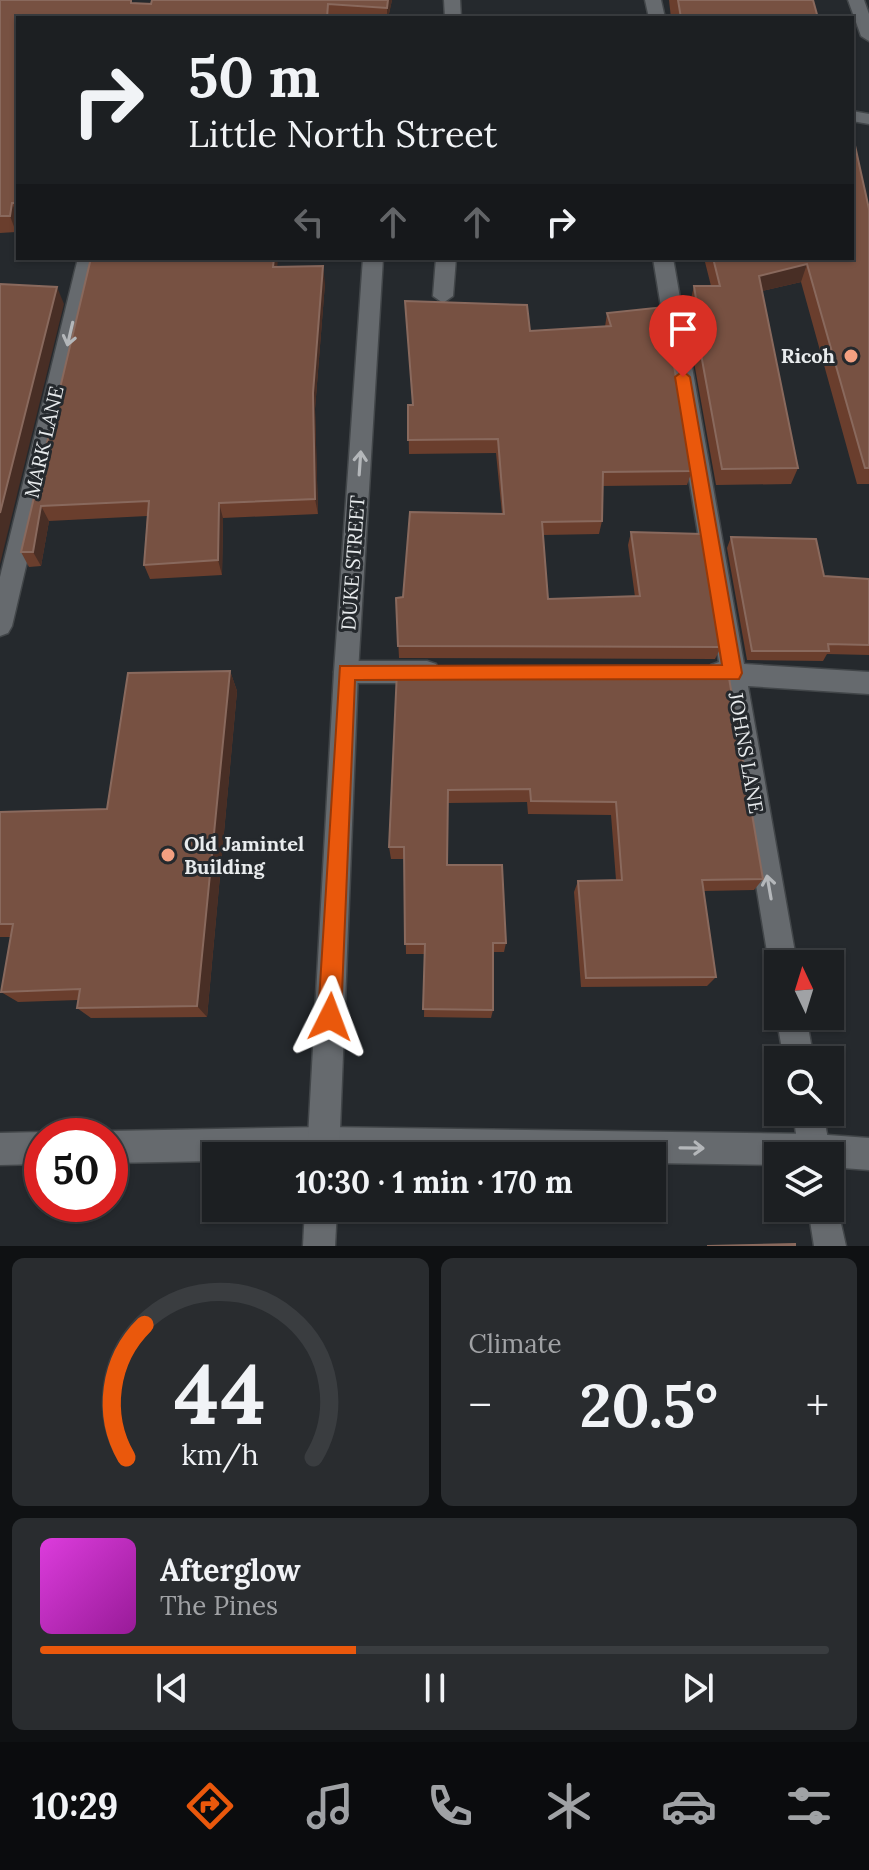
<!DOCTYPE html>
<meta charset="utf-8">
<style>
:root{--surface:#1c1f22;--page:#292c2f;--text:#f1f3f6;--muted:#a0a2a5;--line:#3a3d40;--accent:#ea580c}
body{margin:0;font-family:Lora,serif;background:var(--page);color:var(--text);height:100vh;display:flex;flex-direction:column;font-size:30px;white-space:nowrap}
*{box-sizing:border-box;margin:0}
p{font-size:26px;color:var(--muted)}
.icon{flex:none;width:44px;height:44px;fill:none;stroke:currentColor;stroke-width:2;stroke-linecap:round;stroke-linejoin:round}
.map{position:relative;height:1246px;overflow:hidden}
.side{display:flex;flex-direction:column;gap:12px;padding:12px;background:#0f1113;flex:1}
.side>*{flex:none}
.hud{position:absolute;left:16px;top:16px;width:838px;height:244px;border-radius:0px;box-shadow:0 2px 6px #0004,0 0 0 2px var(--line);background:#1c1f22;color:var(--text);overflow:hidden}
.needle{width:52px;rotate:356deg}
.buttons{position:absolute;left:764px;top:950px;display:grid;gap:16px}
.buttons a{display:grid;place-items:center;width:80px;height:80px;border-radius:0px;background:var(--surface);box-shadow:0 2px 6px #0004,0 0 0 2px var(--line);font-size:40px}
.speed{position:absolute;left:24px;top:1118px;display:flex;gap:16px;font-size:40px;font-weight:700;text-align:center}
.speed>*{display:grid;place-content:center;width:104px;height:104px;border-radius:50%;background:var(--surface);box-shadow:0 2px 6px #0004,0 0 0 2px var(--line);line-height:1}
.speed .limit{border:12px solid #d22;background:#fff;color:#111}
.pin{position:absolute;display:grid;place-items:center;width:68px;height:68px;color:#fff;margin:-82px -34px;border-radius:50% 50% 50% 0;rotate:-45deg;box-shadow:0 0 8px #0007}
.pin .icon{rotate:45deg}
.me{position:absolute;width:88px;margin:-44px;rotate:3deg;stroke-linejoin:round;filter:drop-shadow(0 0 6px #0008)}
.turn{display:flex;align-items:center;gap:28px;height:168px;padding:0 40px;font-size:36px}
.turn .icon{width:104px;height:104px;stroke-width:2.5}
.turn b{display:block;font-size:56px;line-height:68px}
.lanes{display:flex;align-items:center;height:76px;padding:0 40px;background:#0003;justify-content:center;gap:40px;direction:ltr}
.lanes .off{opacity:.35}
.big{font-size:60px;font-weight:800;line-height:1.1}
.side .tile{flex:1;display:flex;flex-direction:column;justify-content:center;gap:12px;min-width:0;padding:0 28px;border-radius:12px;background:var(--page)}
.side .dial{align-items:center;gap:0}
.dial svg{height:208px;overflow:visible;fill:none;stroke:var(--line);stroke-width:7;stroke-linecap:round;text-anchor:middle}
.dial text{fill:var(--text);stroke:none}
.song{display:flex;align-items:center;gap:24px}
.cover{width:96px;height:96px;border-radius:12px;background:linear-gradient(135deg,hsl(300 70% 55%),hsl(300 70% 35%))}
.played{height:8px;border-radius:4px;background:linear-gradient(90deg,var(--accent) 40%,var(--line) 40%)}
.keys{display:flex;justify-content:space-around;direction:ltr}
.heat{display:flex;justify-content:space-between;align-items:center;font-size:44px;direction:ltr}
.side .tiles{flex:1;display:grid;gap:12px;grid-template-columns:1fr 1fr}
.tile:last-child{grid-column:span 2}
.trip{position:absolute;left:202px;top:1142px;width:464px;height:80px;border-radius:0px;background:var(--surface);box-shadow:0 2px 6px #0004,0 0 0 2px var(--line);font-weight:800;line-height:80px;text-align:center}
.tabs{display:flex;height:128px;justify-content:space-around;align-items:center;background:#0b0c0e;color:var(--muted)}
.tabs .icon{width:56px;height:56px}
.tabs .selected{color:var(--accent)}
.tabs b{font-size:36px;color:var(--text)}
.map>svg:first-child{display:block}
.lines{fill:none;stroke-linecap:round;stroke-linejoin:round}
.service-casing{stroke:#424649;stroke-width:3}
.minor-casing{stroke:#424649;stroke-width:3}
.tertiary-casing{stroke:#424649;stroke-width:3}
.secondary-casing{stroke:#424649;stroke-width:3}
.service{fill:#666a6e;fill-rule:evenodd}
.minor{fill:#666a6e;fill-rule:evenodd}
.tertiary{fill:#666a6e;fill-rule:evenodd}
.secondary{fill:#666a6e;fill-rule:evenodd}
.wall{fill:#6a3e2d}
.shaded-wall{fill:#482e25}
.building{fill:#775142;stroke:#89695d;stroke-width:2}
.oneway{stroke:#b4b7ba}
.route{fill:#ea580c;stroke:#983908;stroke-width:2}
.poi-dot{fill:#f3a081;stroke:#25292d;stroke-width:3}
.labels{text-anchor:middle;stroke-width:6;stroke-linejoin:round;paint-order:stroke}
.poi-label{font-size:20px;font-weight:bold;fill:#e8ebed;stroke:#25292d;text-anchor:end}
.street-label{font-size:20px;fill:#e8ebed;stroke:#25292d}
</style>
<div class="map">
<svg width="869" height="1246" viewBox="0 0 869 1246">
<rect width="100%" height="100%" fill="#25292d"/>
<g class="lines">
<!-- service casing -->
<g class="service-casing">
<path id="service" d="M436,258H456L453,296L443,303L433,296Z"/>
</g>
<!-- minor casing -->
<g class="minor-casing">
<g id="minor">
<path d="M645,0H661L665,18H649Z"/>
<path d="M852,111L869,114V124L852,121Z"/>
<path d="M78,258H98L12,626L8,633L0,636V577Z"/>
<path d="M653,258H673L744,664L869,672V694L748,686L797,964H778V976L773,974L769,964L723,684L711,681L708,673L711,665L719,662Z"/>
<path d="M346,661H427L436,664L439,672L436,680L427,683H346L337,680L334,672L337,664Z"/>
<path d="M778,1012V1016H806L814,1060H784L776,1016Z"/>
<path d="M793,1112H823L831,1156L830,1157L799,1156Z"/>
<path d="M830,1195L835,1197L846,1246H814L808,1208H830Z"/>
</g>
</g>
<!-- tertiary casing -->
<g class="tertiary-casing">
<g id="tertiary">
<path d="M324,1127L814,1134L869,1138V1170L830,1167V1156H778V1165L652,1163V1156H216V1161L110,1163V1136H99L110,1131Z"/>
<path d="M42,1132L51,1136H42V1164L0,1165V1133Z"/>
</g>
</g>
<!-- secondary casing -->
<g class="secondary-casing">
<g id="secondary">
<path d="M444,0H460L461,18H445Z"/>
<path d="M848,0H864L869,14V41L861,36Z"/>
<path d="M363,258H383L358,672L339,1156H307L334,672Z"/>
<path d="M305,1208H337L335,1246H303Z"/>
</g>
</g>
<!-- service -->
<use href="#service" class="service"/>
<!-- minor -->
<use href="#minor" class="minor"/>
<!-- tertiary -->
<use href="#tertiary" class="tertiary"/>
<!-- secondary -->
<use href="#secondary" class="secondary"/>
</g>
<!-- wall -->
<g class="wall">
<path d="M0,0L138,3L392,0L388,18H18V224L16,232L0,233Z"/>
<path d="M669,0H813L818,18H671Z"/>
<path d="M869,209V484H857L801,282L762,291L798,468L791,484L716,485L687,323L691,310L690,303L694,286H711L704,258H852Z"/>
<path d="M91,258L278,267L325,283L315,409L318,514L223,518L222,575L150,579L144,565L147,516L49,521L41,566L29,567L21,552Z"/>
<path d="M405,301L530,331L605,327L607,313L692,471L687,485L602,486V521L599,534L543,535L548,599L635,597L628,545L631,532L721,647L715,659L399,658L396,598L403,597L502,514L496,453L409,454L408,405H413Z"/>
<path d="M731,537L824,576L869,579V655L827,654L823,661L747,660L727,548Z"/>
<path d="M230,671L237,691L207,1017L91,1018L77,1008L78,1000L18,1002L1,992L11,937H0V812L107,809Z"/>
<path d="M397,671L763,879L754,890L704,891L716,977L707,986L581,987L574,892L578,881L616,880L611,815L528,814L527,802L448,803L447,865L506,943L504,952H493V1010L491,1018L424,1017L425,954H406L404,859H391L389,847Z"/>
</g>
<!-- shaded-wall -->
<g class="shaded-wall">
<path d="M388,0H392L388,18H387V8Z"/>
<path d="M12,203L18,217L16,232L10,216Z"/>
<path d="M274,258H278L276,283L273,267Z"/>
<path d="M807,264L801,282L753,293L759,276Z"/>
<path d="M323,266L325,283L315,409L318,514L315,499L313,393Z"/>
<path d="M57,287L64,304L0,564V513Z"/>
<path d="M219,503L223,518L222,575L218,560Z"/>
<path d="M41,506L49,521L41,566L33,552Z"/>
<path d="M230,671L237,691L207,1017L197,1006Z"/>
</g>
<!-- building -->
<g class="building">
<path d="M0,0H131V3L151,4L152,0H388L387,8L328,4L327,18H18V203H12L10,216H0Z"/>
<path d="M678,0H813L818,18H681Z"/>
<path d="M852,141H854L869,209V468H865L807,264L759,276L798,468L722,469L692,305H697L694,286H720L713,258H852Z"/>
<path d="M91,258H274L273,267L323,266L313,393L315,499L219,503L218,560L144,565L149,501L41,506L33,552H21Z"/>
<path d="M0,284L57,287L0,513Z"/>
<path d="M405,301L527,305L530,331L611,326L607,313L664,307L692,471L603,472L602,521L542,522L548,599L640,596L631,532L702,534L721,647L398,646L396,598L403,597L410,512L504,514L498,439L408,440V405H413Z"/>
<path d="M731,537L816,539L824,576L869,579V645L828,644L829,651H752Z"/>
<path d="M230,671L197,1006L77,1008L80,989L1,992L13,924H0V812L107,809L128,673Z"/>
<path d="M397,671L728,672L763,879L702,880L716,977L586,978L578,881L622,880L616,802L531,801L530,789L448,790L447,865H502L506,943H493V1010L423,1009L425,944H405L404,847H389Z"/>
<path d="M795,1244V1246H707Z"/>
</g>
<!-- one-way arrows -->
<defs><path id="oneway-shaft" d="M-6 0H5M1.5-3L5.5 0L1.5 3" fill="none" stroke-width="1.6" stroke-linecap="round" stroke-linejoin="round" transform="scale(2)"/></defs>
<g class="oneway">
<use href="#oneway-shaft" transform="translate(70 334) rotate(103)"/>
<use href="#oneway-shaft" transform="translate(360 463) rotate(-86)"/>
<use href="#oneway-shaft" transform="translate(769 887) rotate(-100)"/>
<use href="#oneway-shaft" transform="translate(692 1148) rotate(1)"/>
</g>
<!-- route -->
<path class="route" d="M683,371L690,377L742,673L739,679L355,680L341,1017L337,1025L330,1029L322,1025L318,1017L340,666L722,665L675,377Z"/>
<!-- markers -->
<g class="poi-dot">
<circle cx="851" cy="356" r="8"/>
<circle cx="168" cy="855" r="8"/>
</g>
<g class="labels">
<!-- poi labels -->
<g class="poi-label">
<text x="835" y="363">Ricoh</text>
<text x="184" y="851" text-anchor="start">Old Jamintel<tspan x="184" dy="23">Building</tspan></text>
</g>
<!-- street labels -->
<g class="street-label">
<text transform="translate(44 442) rotate(-77)" y="7">MARK LANE</text>
<text transform="translate(353 563) rotate(-86)" y="7">DUKE STREET</text>
<text transform="translate(746 753) rotate(80)" y="7">JOHNS LANE</text>
</g>
</g>
</svg>
<div class="buttons">
<a><svg class="needle" viewBox="-14 -14 28 28"><path d="M0-13l5 13h-10z" fill="#e53935"/><path d="M0 13l5-13h-10z" fill="#a0a2a5"/></svg></a>
<a><svg class="icon" aria-label="search" viewBox="0 0 24 24"><circle cx="10" cy="10" r="6"/><path d="M15 15l6 6"/></svg></a>
<a><svg class="icon" aria-label="layers" viewBox="0 0 24 24"><path d="M12 4l9 5-9 5-9-5zM3 14l9 5 9-5"/></svg></a>
</div>
<div class="speed"><div class="limit">50</div></div>
<div class="pin" style="left:683px;top:377px;background:#d93025"><svg class="icon" aria-label="arrive" viewBox="0 0 24 24"><path d="M6 21V4h12l-3 4 3 4H6"/></svg></div>
<svg class="me" style="left:330px;top:1017px" viewBox="-20 -20 40 40"><path d="M0-17L14 15 0 8-14 15z" fill="#ea580c" stroke="#fff" stroke-width="4"/></svg>
<div class="trip">10:30 · 1 min · 170 m</div>
<div class="hud">
<div class="turn"><svg class="icon" aria-label="right" viewBox="0 0 24 24"><path d="M7 20v-9h11M14 6l5 5-5 5"/></svg><div><b>50 m</b>Little North Street</div></div>
<div class="lanes"><svg class="icon off" aria-label="left" viewBox="0 0 24 24"><path d="M17 20v-9H6M10 6l-5 5 5 5"/></svg><svg class="icon off" aria-label="ahead" viewBox="0 0 24 24"><path d="M12 20V5M6 11l6-6 6 6"/></svg><svg class="icon off" aria-label="ahead" viewBox="0 0 24 24"><path d="M12 20V5M6 11l6-6 6 6"/></svg><svg class="icon" aria-label="right" viewBox="0 0 24 24"><path d="M7 20v-9h11M14 6l5 5-5 5"/></svg></div>
</div>
</div>
<section class="side">
<div class="tiles">
<div class="tile dial"><svg viewBox="0 0 100 80">
<path d="M14 69A42 42 0 1 1 86 69"/>
<path d="M14 69A42 42 0 0 1 21 18" stroke="#ea580c"/>
<text x="50" y="56" font-size="32" font-weight="700">44</text>
<text x="50" y="72" font-size="11">km/h</text>
</svg></div>
<div class="tile"><p>Climate</p>
<div class="heat"><a>−</a><b class="big">20.5°</b><a>+</a></div>
</div>
<div class="tile">
<div class="song"><i class="cover"></i><div><b>Afterglow</b><p>The Pines</p></div></div>
<div class="played"></div>
<div class="keys"><svg class="icon" aria-label="previous" viewBox="0 0 24 24"><path d="M18 5L8 12l10 7zM5 5v14"/></svg><svg class="icon" aria-label="pause" viewBox="0 0 24 24"><path d="M8 5v14M16 5v14"/></svg><svg class="icon" aria-label="next" viewBox="0 0 24 24"><path d="M6 5l10 7-10 7zM19 5v14"/></svg></div>
</div>
</div>
</section>
<nav class="tabs">
<b>10:29</b>
<svg class="icon selected" aria-label="directions" viewBox="0 0 24 24"><path d="M12 3l9 9-9 9-9-9zM9 14v-3h6M13 9l2 2-2 2"/></svg>
<svg class="icon" aria-label="music" viewBox="0 0 24 24"><path d="M9 18V5l10-2v13"/><circle cx="6" cy="18" r="3"/><circle cx="16" cy="16" r="3"/></svg>
<svg class="icon" aria-label="phone" viewBox="0 0 24 24"><path d="M5 4h4l2 5-3 2q2 4 5 5l2-3 5 2v4C11 20 4 13 5 4z"/></svg>
<svg class="icon" aria-label="climate" viewBox="0 0 24 24"><path d="M12 3v18M4 7l16 10M4 17L20 7"/></svg>
<svg class="icon" aria-label="car" viewBox="0 0 24 24"><path d="M5 17H2v-5l4-1 3-4h7l3 4 3 1v5h-3M9 17h6M6 11h13"/><circle cx="7" cy="17" r="2"/><circle cx="17" cy="17" r="2"/></svg>
<svg class="icon" aria-label="filters" viewBox="0 0 24 24"><path d="M4 7h16M4 17h16"/><circle cx="9" cy="7" r="2"/><circle cx="15" cy="17" r="2"/></svg>
</nav>
